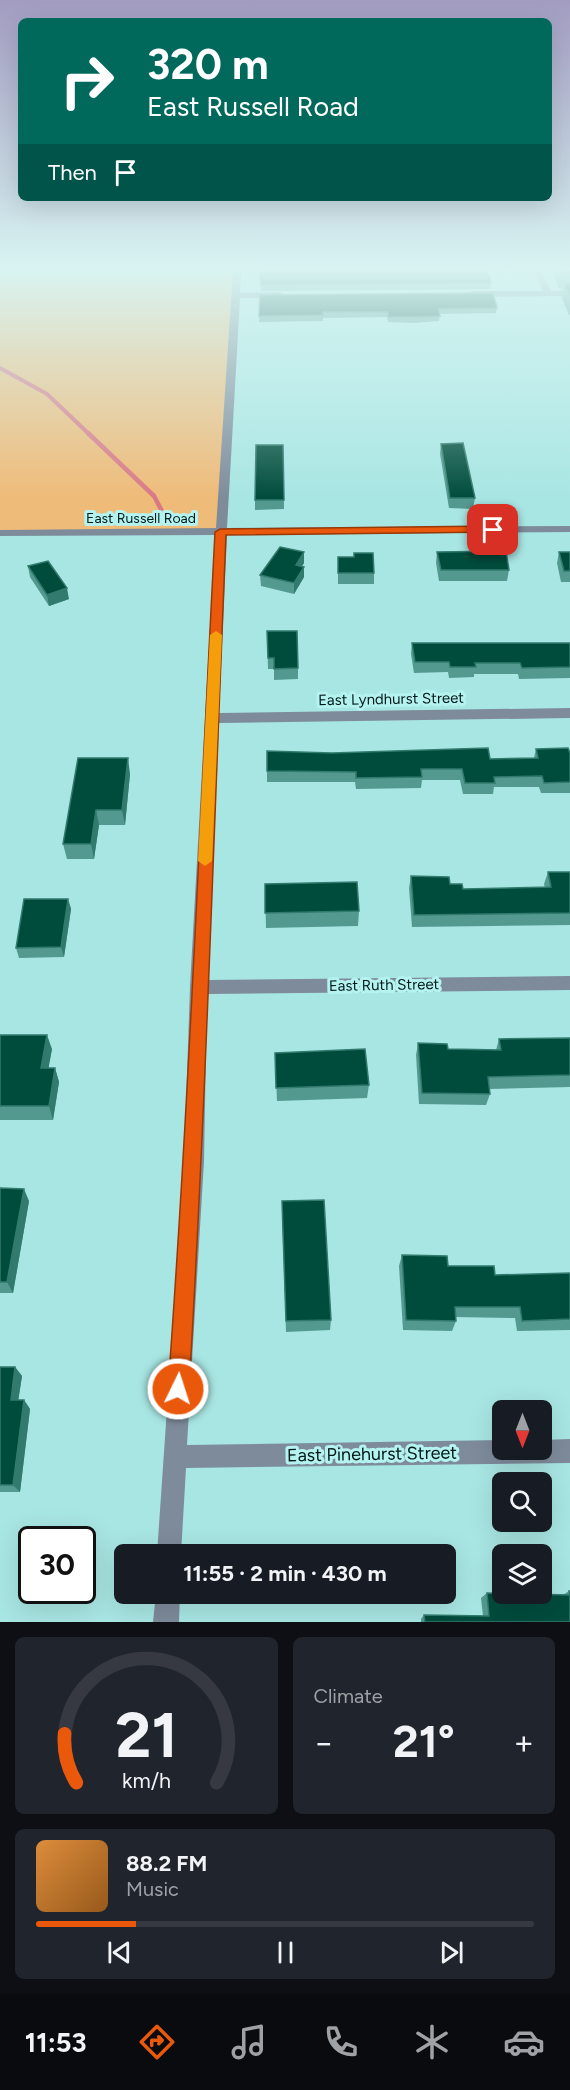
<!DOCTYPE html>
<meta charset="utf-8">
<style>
:root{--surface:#171b24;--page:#20242c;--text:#f1f3f6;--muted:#9ea1a6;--line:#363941;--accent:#ea580c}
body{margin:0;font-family:Figtree,sans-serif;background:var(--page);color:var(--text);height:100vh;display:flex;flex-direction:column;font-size:22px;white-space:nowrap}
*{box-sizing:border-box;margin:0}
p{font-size:20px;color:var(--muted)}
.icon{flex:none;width:33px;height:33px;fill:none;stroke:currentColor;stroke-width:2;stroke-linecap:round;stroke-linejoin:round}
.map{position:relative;height:1622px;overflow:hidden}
.panel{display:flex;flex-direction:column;gap:15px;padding:15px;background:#0d0f14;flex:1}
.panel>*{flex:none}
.guide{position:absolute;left:18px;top:18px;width:534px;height:183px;border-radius:9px;box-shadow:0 6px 24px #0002;background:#00695c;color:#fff;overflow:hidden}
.needle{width:39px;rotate:180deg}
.fabs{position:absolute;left:492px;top:1400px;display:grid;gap:12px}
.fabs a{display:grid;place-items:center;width:60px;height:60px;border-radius:9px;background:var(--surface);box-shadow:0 6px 24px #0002;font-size:30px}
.speed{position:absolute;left:18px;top:1526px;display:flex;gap:12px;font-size:30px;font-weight:700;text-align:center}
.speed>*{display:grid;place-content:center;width:78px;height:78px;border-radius:50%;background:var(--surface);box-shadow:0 6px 24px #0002;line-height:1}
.speed .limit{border:3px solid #111;border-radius:9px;background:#fff;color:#111}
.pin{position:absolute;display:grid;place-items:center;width:51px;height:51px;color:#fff;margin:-26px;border-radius:12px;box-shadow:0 3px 9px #0006}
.me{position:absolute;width:66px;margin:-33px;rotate:4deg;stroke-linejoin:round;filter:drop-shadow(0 0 4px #0008)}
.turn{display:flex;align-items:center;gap:21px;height:126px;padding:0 30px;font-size:27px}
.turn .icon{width:78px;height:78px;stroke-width:2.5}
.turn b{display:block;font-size:42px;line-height:51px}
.then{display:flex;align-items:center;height:57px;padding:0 30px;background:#0003;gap:12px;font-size:22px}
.big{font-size:45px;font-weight:700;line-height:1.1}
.panel .tile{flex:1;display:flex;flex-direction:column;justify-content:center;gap:9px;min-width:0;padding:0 21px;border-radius:9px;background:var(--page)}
.panel .dial{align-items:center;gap:0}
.dial svg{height:156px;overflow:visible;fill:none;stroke:var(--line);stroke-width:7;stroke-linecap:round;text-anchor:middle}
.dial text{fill:var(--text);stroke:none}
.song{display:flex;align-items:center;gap:18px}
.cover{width:72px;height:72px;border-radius:9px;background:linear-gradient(135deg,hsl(30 70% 55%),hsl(30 70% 35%))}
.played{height:6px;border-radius:3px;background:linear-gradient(90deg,var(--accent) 20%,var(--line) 20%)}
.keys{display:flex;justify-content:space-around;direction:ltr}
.heat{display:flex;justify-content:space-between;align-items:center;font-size:33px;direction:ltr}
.panel .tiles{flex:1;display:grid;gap:15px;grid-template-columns:1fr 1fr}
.tile:last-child{grid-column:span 2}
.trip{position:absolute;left:114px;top:1544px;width:342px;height:60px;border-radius:9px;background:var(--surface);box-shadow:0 6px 24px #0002;font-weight:700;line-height:60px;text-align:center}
.dock{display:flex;height:96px;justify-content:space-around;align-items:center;background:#090b0e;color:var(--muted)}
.dock .icon{width:42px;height:42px}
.dock .on{color:var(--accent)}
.dock b{font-size:27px;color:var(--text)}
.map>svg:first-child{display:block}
.green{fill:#efbb79}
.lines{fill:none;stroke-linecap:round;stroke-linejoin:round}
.stream-far1{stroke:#d97986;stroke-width:4}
.stream{stroke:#d97986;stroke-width:4.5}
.minor{fill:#7e8b9b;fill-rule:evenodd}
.wall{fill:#549990}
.shaded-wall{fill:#327a6e}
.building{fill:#004c3c;stroke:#327a6e;stroke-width:1.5}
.route{fill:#ea580c;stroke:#983908;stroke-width:1.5}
.slow{fill:#f59e0b}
.labels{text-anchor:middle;stroke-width:6;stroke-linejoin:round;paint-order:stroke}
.far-street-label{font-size:14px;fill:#011817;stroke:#b5f3f0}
.street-label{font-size:15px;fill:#011817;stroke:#b5f3f0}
.near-street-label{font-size:18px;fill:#011817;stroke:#b5f3f0}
</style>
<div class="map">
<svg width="570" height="1622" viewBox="0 0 570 1622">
<rect width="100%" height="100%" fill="#a8e6e3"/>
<!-- green -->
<path class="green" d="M0,271H237L221,532L0,533Z"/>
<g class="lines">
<!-- stream-far1 -->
<path class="stream-far1" d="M0,368L47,394L89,434"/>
<!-- stream -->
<path class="stream" d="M88,433L154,496L163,513"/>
<!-- minor -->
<g class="minor">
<path d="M233,271H241L240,293L280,292L284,295L280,298H240L227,528L570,526V532L227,535L219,713L570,708V718L219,723L208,980L570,976V990L207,994L204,1161L187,1445L502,1440V1449H542V1440L570,1439V1463L186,1468L181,1554H157L184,1161L190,987L215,535L0,536V530L216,528Z"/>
<path d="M533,271H541L551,291L570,290V296L472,297L468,294L472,291H543Z"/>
<path d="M156,1593H180L179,1622H153Z"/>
</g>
</g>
<!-- wall -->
<g class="wall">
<path d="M552,271H570V315H569L562,298L564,289L559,288Z"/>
<path d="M260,279L491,283L490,289L261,291Z"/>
<path d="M260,295L497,308L496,313L440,314L439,321L414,323L388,322L387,317L323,318V321L259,322Z"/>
<path d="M441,444L475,498L473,509L449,508L440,454Z"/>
<path d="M283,445L284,509L255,510V500Z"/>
<path d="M304,552V563L302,566L304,577L294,594L261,586L260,575Z"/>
<path d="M437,552L509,570L507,581H439L436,563Z"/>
<path d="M559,552H570V582H561L557,563Z"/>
<path d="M338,557L374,573V584H338Z"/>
<path d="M28,566L69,599L49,606L30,577Z"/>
<path d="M267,631L298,668V679L274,680V669H268Z"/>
<path d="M570,642V678L519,679L518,674H474V677L449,678L448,672L414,673L411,654L412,643H570Z"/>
<path d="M536,749L570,753V793H541L539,787H494L493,794H463L460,780H422L421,788L356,789L355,782H267V751L490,759L534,758Z"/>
<path d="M130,774L125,825H99L94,859H67L63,844Z"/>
<path d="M548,872H570V925L412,927L409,888L411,876L450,884L463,889L545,888L544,884Z"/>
<path d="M265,884L359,911L358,926L266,928Z"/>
<path d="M68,899L71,909L64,957L19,958L16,948Z"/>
<path d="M0,1035L52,1049L48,1068H55L59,1082L53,1120H0Z"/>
<path d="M570,1038V1087L489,1089L490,1094L486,1105L419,1104L416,1055L418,1043L448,1049L496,1050L499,1039Z"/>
<path d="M275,1053L369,1085L367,1098L277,1101Z"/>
<path d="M0,1188L29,1201L13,1293H0Z"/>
<path d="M282,1213L331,1320L330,1330L286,1332Z"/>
<path d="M402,1255L448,1266L495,1275L570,1273V1330L517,1331L515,1318L455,1317L456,1321L452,1331L403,1330L399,1266Z"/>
<path d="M0,1367H15L22,1376L18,1400H24L30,1409L20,1492H0Z"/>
<path d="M569,1591L570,1622H421V1619L424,1615L483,1616L481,1598L487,1593L563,1595Z"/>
</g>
<!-- shaded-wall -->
<g class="shaded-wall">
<path d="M304,552V563L296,576V565Z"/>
<path d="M304,567V577L294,594V583Z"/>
<path d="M67,588L69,599L49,606L47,595Z"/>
<path d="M128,758L130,774L125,825L122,810Z"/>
<path d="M96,810L99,825L94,859L91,844Z"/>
<path d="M68,899L71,909L64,957L61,947Z"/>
<path d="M47,1035L52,1049L46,1082L41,1068Z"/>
<path d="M55,1068L59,1082L53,1120L49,1106Z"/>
<path d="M24,1189L29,1201L13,1293L7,1282Z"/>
<path d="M15,1367L22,1376L17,1409L11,1400Z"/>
<path d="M24,1400L30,1409L20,1492L13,1485Z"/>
</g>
<!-- building -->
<g class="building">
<path d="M260,271H488L491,283L261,285L260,279Z"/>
<path d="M560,271H570V275L561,274Z"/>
<path d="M565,284H570V296Z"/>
<path d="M493,293L497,308L438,309L440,316L414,317H388V312H323V315L259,316L260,295Z"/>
<path d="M463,443L475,498H450L441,444Z"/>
<path d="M256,445H283L284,500H255Z"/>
<path d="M280,547L304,552L296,565L304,567L294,583L260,575Z"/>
<path d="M506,551L509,570H441L437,552Z"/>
<path d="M559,552H570V571H564Z"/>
<path d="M354,553H373L374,573H338V557H354Z"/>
<path d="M48,561L67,588L47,595L28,566Z"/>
<path d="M267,631H297L298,668L274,669V658H268Z"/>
<path d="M412,643H570V667L522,668L520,663H475L476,667H450L449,662H415Z"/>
<path d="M488,748L490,759L538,758L536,749L568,748L570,753V782L544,783L542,776L494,777L495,783H465L462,769H421L422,777L356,778V772L267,771V751L332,753Z"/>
<path d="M78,758H128L122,810H96L91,844H63Z"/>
<path d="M548,872H570V913L414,915L411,876L449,877L450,884H462L463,889L551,887Z"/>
<path d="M357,882L359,911L265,913V884Z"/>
<path d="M24,899H68L61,947L16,948Z"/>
<path d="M0,1035H47L41,1068H55L49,1106H0Z"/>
<path d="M570,1038V1075L488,1077L490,1094L422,1093L418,1043L447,1044L448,1049L501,1050L499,1039Z"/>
<path d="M365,1049L369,1085L276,1088L275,1053Z"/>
<path d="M0,1188L24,1189L7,1282H0Z"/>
<path d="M324,1200L331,1320L286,1321L282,1201Z"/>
<path d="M402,1255L447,1256L448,1266H494L495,1275L570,1273V1319L522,1321L520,1307H455L456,1321L406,1320Z"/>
<path d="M0,1367H15L11,1400H24L13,1485H0Z"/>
<path d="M569,1591H570V1622H425L424,1615L489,1616L487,1593L570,1595Z"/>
</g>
<!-- sky -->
<linearGradient id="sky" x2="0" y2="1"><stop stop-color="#a29cc1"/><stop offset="0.54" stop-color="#d8f4f2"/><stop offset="1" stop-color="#d8f4f2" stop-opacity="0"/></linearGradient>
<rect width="570" height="498" fill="url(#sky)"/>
<!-- route -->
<path class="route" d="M493,526L496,527V532L226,535C214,820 206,1104 189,1389L186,1396L178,1399L171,1396L168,1389C189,1103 200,818 215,532L220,529Z"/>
<!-- slow -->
<path class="slow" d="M216,631L222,635L212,861L205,866L198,861L210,635Z"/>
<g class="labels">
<!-- far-street labels -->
<g class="far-street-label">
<text x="141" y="523">East Russell Road</text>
</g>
<!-- street labels -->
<g class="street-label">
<text transform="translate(391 699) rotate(-1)" y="5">East Lyndhurst Street</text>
<text transform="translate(384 985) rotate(-1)" y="5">East Ruth Street</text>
</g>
<!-- near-street labels -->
<g class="near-street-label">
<text transform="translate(372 1454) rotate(-1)" y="6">East Pinehurst Street</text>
</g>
</g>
</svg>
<div class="fabs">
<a><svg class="needle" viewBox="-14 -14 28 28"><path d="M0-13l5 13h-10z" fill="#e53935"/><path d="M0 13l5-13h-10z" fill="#9ea1a6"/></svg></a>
<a><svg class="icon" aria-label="search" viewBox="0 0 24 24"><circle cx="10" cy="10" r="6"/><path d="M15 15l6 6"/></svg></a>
<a><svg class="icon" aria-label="layers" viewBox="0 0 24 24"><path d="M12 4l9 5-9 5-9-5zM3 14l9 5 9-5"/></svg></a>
</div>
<div class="speed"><div class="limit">30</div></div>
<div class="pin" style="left:493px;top:530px;background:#d93025"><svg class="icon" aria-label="arrive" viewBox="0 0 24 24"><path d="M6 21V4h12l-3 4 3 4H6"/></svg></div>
<svg class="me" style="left:178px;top:1389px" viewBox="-20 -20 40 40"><circle r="17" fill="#ea580c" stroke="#fff" stroke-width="3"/><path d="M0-11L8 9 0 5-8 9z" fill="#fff"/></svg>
<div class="trip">11:55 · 2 min · 430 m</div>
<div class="guide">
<div class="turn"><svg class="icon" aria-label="right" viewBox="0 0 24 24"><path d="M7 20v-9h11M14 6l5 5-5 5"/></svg><div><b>320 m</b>East Russell Road</div></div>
<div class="then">Then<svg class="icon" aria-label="arrive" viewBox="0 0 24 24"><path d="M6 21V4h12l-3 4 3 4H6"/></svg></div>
</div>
</div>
<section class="panel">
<div class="tiles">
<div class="tile dial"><svg viewBox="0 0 100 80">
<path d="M14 69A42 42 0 1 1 86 69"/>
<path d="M14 69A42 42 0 0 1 8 44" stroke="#ea580c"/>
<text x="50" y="56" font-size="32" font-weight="700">21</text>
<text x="50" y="72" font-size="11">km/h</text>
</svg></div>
<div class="tile"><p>Climate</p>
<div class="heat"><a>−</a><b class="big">21°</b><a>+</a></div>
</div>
<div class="tile">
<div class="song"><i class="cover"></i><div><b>88.2 FM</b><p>Music</p></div></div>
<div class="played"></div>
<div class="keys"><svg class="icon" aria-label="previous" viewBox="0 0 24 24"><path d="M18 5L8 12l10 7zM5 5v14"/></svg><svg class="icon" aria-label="pause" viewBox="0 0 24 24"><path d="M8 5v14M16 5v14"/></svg><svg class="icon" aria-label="next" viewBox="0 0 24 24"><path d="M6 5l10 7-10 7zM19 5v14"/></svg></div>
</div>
</div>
</section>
<nav class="dock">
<b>11:53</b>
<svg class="icon on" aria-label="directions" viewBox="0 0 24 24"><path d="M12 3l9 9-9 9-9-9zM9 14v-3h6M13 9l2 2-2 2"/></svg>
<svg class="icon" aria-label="music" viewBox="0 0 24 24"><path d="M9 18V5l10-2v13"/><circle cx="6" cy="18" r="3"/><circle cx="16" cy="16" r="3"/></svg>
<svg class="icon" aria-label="phone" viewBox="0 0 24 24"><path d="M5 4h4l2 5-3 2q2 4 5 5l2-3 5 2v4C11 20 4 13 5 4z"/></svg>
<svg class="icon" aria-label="climate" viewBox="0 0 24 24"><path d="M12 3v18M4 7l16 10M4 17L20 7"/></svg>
<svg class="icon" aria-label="car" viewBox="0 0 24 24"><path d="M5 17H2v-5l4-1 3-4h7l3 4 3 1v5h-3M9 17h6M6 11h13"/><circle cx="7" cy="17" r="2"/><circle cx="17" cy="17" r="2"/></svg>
</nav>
